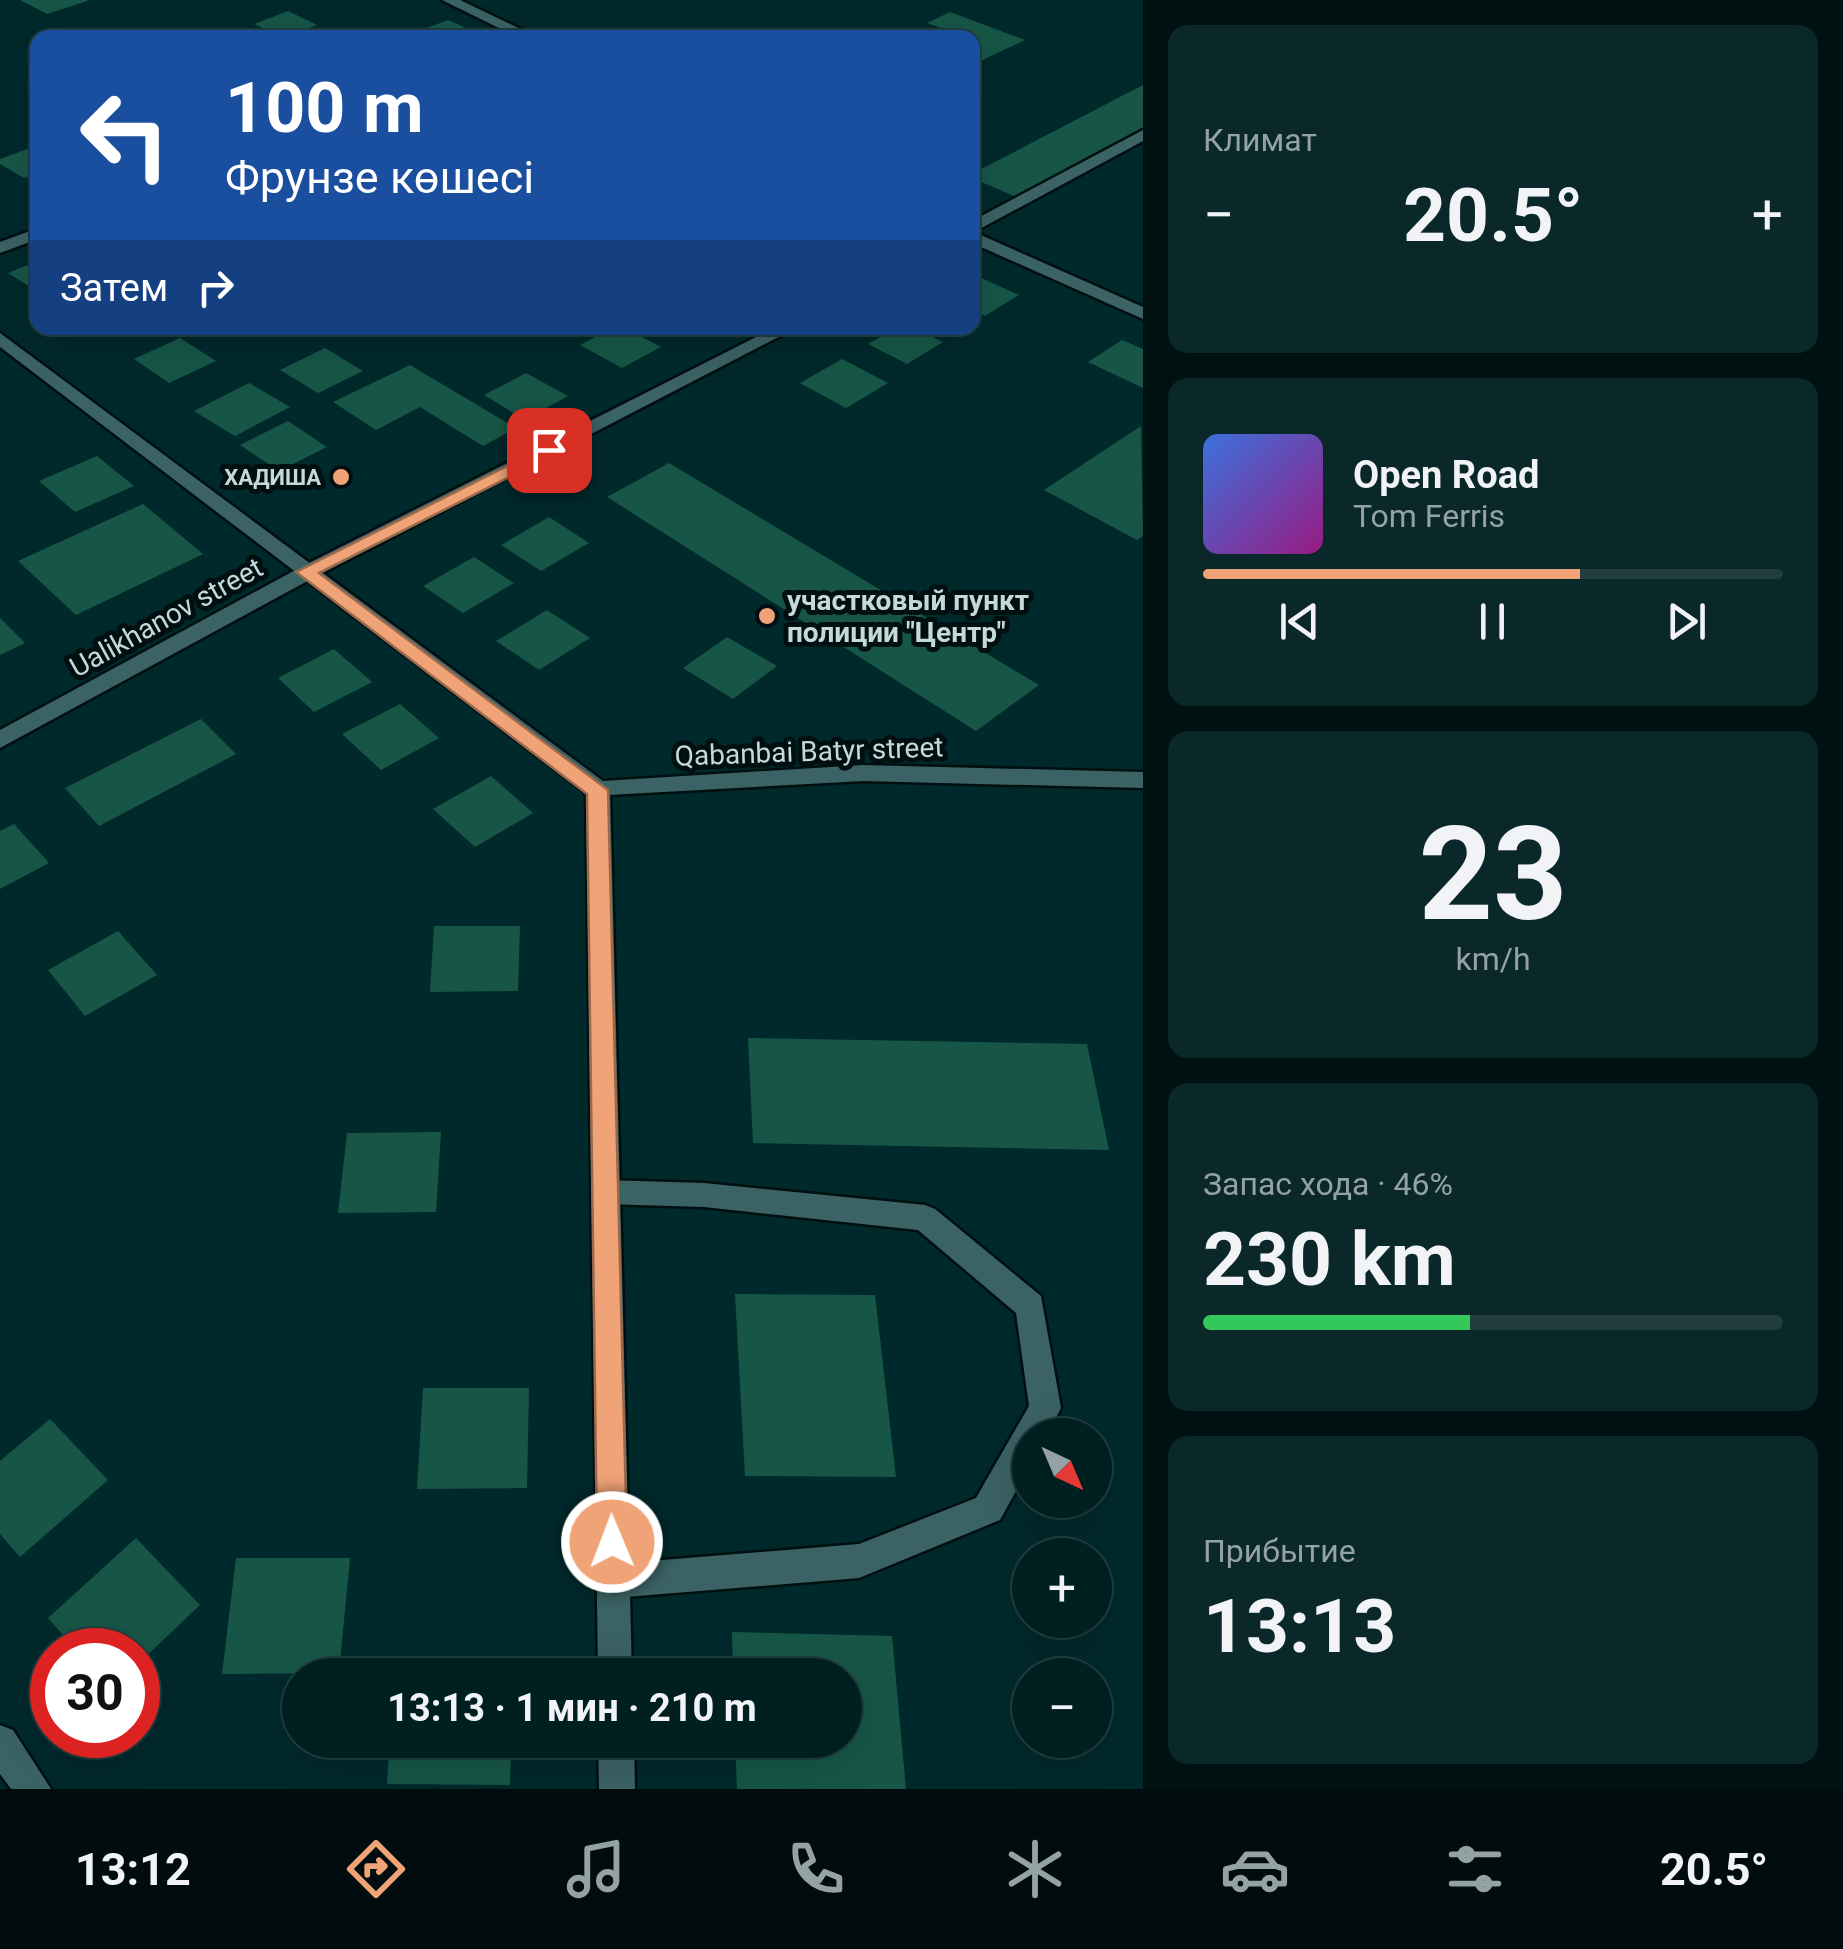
<!DOCTYPE html>
<html lang="ru">
<meta charset="utf-8">
<style>
:root{--surface:#001f21;--page:#0a272a;--text:#f1f3f6;--muted:#95a2a5;--line:#223d3f;--accent:#efa376}
body{margin:0;font-family:Roboto,sans-serif;background:var(--page);color:var(--text);height:100vh;display:flex;flex-direction:column;font-size:38px;white-space:nowrap}
*{box-sizing:border-box;margin:0}
p{font-size:32px;color:var(--muted)}
.icon{flex:none;width:55px;height:55px;fill:none;stroke:currentColor;stroke-width:2;stroke-linecap:round;stroke-linejoin:round}
.map{position:relative;flex:1;overflow:hidden}
.drawer{display:flex;flex-direction:column;gap:25px;padding:25px;background:#001112;width:700px}
.drawer>*{flex:none}
.top-card{position:absolute;left:30px;top:30px;width:950px;height:305px;border-radius:20px;box-shadow:0 10px 40px #0002,0 0 0 2px var(--line);background:#1a4fa0;color:#fff;overflow:hidden}
.needle{width:65px;rotate:136deg}
.buttons{position:absolute;left:1012px;top:1418px;display:grid;gap:20px}
.buttons a{display:grid;place-items:center;width:100px;height:100px;border-radius:50%;background:var(--surface);box-shadow:0 10px 40px #0002,0 0 0 2px var(--line);font-size:50px}
.speed{position:absolute;left:30px;top:1628px;display:flex;gap:20px;font-size:50px;font-weight:700;text-align:center}
.speed>*{display:grid;place-content:center;width:130px;height:130px;border-radius:50%;background:var(--surface);box-shadow:0 10px 40px #0002,0 0 0 2px var(--line);line-height:1}
.speed .limit{border:15px solid #d22;background:#fff;color:#111}
.pin{position:absolute;display:grid;place-items:center;width:85px;height:85px;color:#fff;margin:-42px;border-radius:20px;box-shadow:0 5px 15px #0006}
.me{position:absolute;width:110px;margin:-55px;rotate:359deg;stroke-linejoin:round;filter:drop-shadow(0 0 8px #0008)}
.turn{display:flex;align-items:center;gap:35px;height:210px;padding:0 30px;font-size:45px}
.turn .icon{width:130px;height:130px;stroke-width:2.5}
.turn b{display:block;font-size:70px;line-height:85px}
.then{display:flex;align-items:center;height:95px;padding:0 30px;background:#0003;gap:20px;font-size:38px}
.big{font-size:75px;font-weight:700;line-height:1.1}
.drawer .widget{flex:1;display:flex;flex-direction:column;justify-content:center;gap:15px;min-width:0;padding:0 35px;border-radius:20px;background:var(--page)}
.drawer .dial{align-items:center;gap:0}
.dial b{font-size:130px;line-height:1}
.song{display:flex;align-items:center;gap:30px}
.cover{width:120px;height:120px;border-radius:15px;background:linear-gradient(135deg,hsl(220 70% 55%),hsl(310 70% 35%))}
.played{height:10px;border-radius:5px;background:linear-gradient(90deg,var(--accent) 65%,var(--line) 65%)}
.keys{display:flex;justify-content:space-around;direction:ltr}
.heat{display:flex;justify-content:space-between;align-items:center;font-size:55px;direction:ltr}
.charge{height:15px;border-radius:8px;background:linear-gradient(90deg,#34c759 46%,var(--line) 0)}
.trip{position:absolute;left:282px;top:1658px;width:580px;height:100px;border-radius:50px;background:var(--surface);box-shadow:0 10px 40px #0002,0 0 0 2px var(--line);font-weight:700;line-height:100px;text-align:center}
.tabs{display:flex;height:160px;justify-content:space-around;align-items:center;background:#000c0d;color:var(--muted)}
.tabs .icon{width:70px;height:70px}
.tabs .on{color:var(--accent)}
.tabs b{font-size:45px;color:var(--text)}
main{display:flex;flex:1;min-height:0}
.map>svg:first-child{display:block}
.building{fill:#175646}
.lines{fill:none;stroke-linecap:round;stroke-linejoin:round}
.service-casing{stroke:#001011;stroke-width:5}
.minor-casing{stroke:#001011;stroke-width:5}
.secondary-casing{stroke:#001011;stroke-width:5}
.service{fill:#3b6265;fill-rule:evenodd}
.minor{fill:#3b6265;fill-rule:evenodd}
.secondary{fill:#3b6265;fill-rule:evenodd}
.route{fill:#efa376;stroke:#9b6a4d;stroke-width:2.5}
.poi-dot{fill:#efa376;stroke:#020f11;stroke-width:4}
.labels{text-anchor:middle;stroke-width:10;stroke-linejoin:round;paint-order:stroke}
.far-poi-label{font-size:22px;font-weight:bold;fill:#c4d9da;stroke:#020f11;text-anchor:end}
.poi-label{font-size:28px;font-weight:bold;fill:#c4d9da;stroke:#020f11;text-anchor:start}
.street-label{font-size:28px;fill:#c4d9da;stroke:#020f11}
</style>
<main>
<div class="map">
<svg width="1143" height="1789" viewBox="0 0 1143 1789">
<rect width="100%" height="100%" fill="#00292c"/>
<!-- building -->
<g class="building">
<path d="M20,0H87V1L47,14Z"/>
<path d="M288,11L317,25L282,37L254,24Z"/>
<path d="M950,12L1025,40L972,65V38H935L949,31L927,23Z"/>
<path d="M448,20L489,38H403V37Z"/>
<path d="M1143,85V132L1021,199L972,178V174Z"/>
<path d="M38,145V173L24,178L0,164V159Z"/>
<path d="M38,261V292L8,273Z"/>
<path d="M979,277L1019,295L985,316L972,310V281Z"/>
<path d="M613,328H625L661,347L622,368L580,345Z"/>
<path d="M897,328H913L943,342L907,364L868,344Z"/>
<path d="M180,338L216,361L169,383L134,359Z"/>
<path d="M1122,340L1143,349V388L1088,362Z"/>
<path d="M325,348L363,371L318,393L280,370Z"/>
<path d="M842,359L888,383L846,408L800,383Z"/>
<path d="M410,365L516,428L483,446L420,407L376,430L333,402Z"/>
<path d="M526,373L568,396L525,420L484,395Z"/>
<path d="M249,383L290,407L235,436L194,411Z"/>
<path d="M288,421L327,447L279,471L240,445Z"/>
<path d="M1141,426L1143,536L1137,540L1044,490Z"/>
<path d="M97,456L134,486L75,512L39,481Z"/>
<path d="M669,463L1039,685L976,731L607,497Z"/>
<path d="M143,504L203,554L76,615L18,561Z"/>
<path d="M549,517L589,543L541,571L501,545Z"/>
<path d="M474,557L514,583L463,613L423,586Z"/>
<path d="M547,610L590,638L539,670L496,641Z"/>
<path d="M0,618L25,643L0,655Z"/>
<path d="M727,637L777,666L733,699L683,668Z"/>
<path d="M334,649L372,682L314,712L278,678Z"/>
<path d="M400,704L439,738L381,770L342,734Z"/>
<path d="M201,719L236,754L99,826L65,788Z"/>
<path d="M491,776L533,813L475,847L433,809Z"/>
<path d="M14,824L49,863L0,889V831Z"/>
<path d="M434,926H520L518,991L430,992Z"/>
<path d="M118,931L157,975L85,1016L48,970Z"/>
<path d="M748,1038L1087,1044L1109,1150L753,1143Z"/>
<path d="M441,1132L436,1212L338,1213L347,1133Z"/>
<path d="M735,1294L875,1295L896,1477L745,1476Z"/>
<path d="M423,1388H529L527,1488L417,1489Z"/>
<path d="M50,1419L108,1480L20,1557L0,1534V1461Z"/>
<path d="M136,1538L200,1605L138,1664V1650H76L48,1618Z"/>
<path d="M236,1558H350L339,1673L222,1674Z"/>
<path d="M732,1632L892,1636L906,1789H737L735,1740H845V1675H733Z"/>
<path d="M396,1660H512V1675H395Z"/>
<path d="M390,1740H511L510,1785L387,1784Z"/>
</g>
<g class="lines">
<!-- service casing -->
<g class="service-casing">
<path id="service" d="M605,1180L704,1183L925,1205L935,1209L1041,1296L1061,1408L1047,1435H1030V1466L1000,1520L859,1578L613,1598L601,1593L596,1581L601,1569L613,1564L859,1544L976,1498L1029,1406L1016,1313L918,1230L704,1207L605,1204L595,1201L591,1192L595,1183Z"/>
</g>
<!-- minor casing -->
<g class="minor-casing">
<g id="minor">
<path d="M442,0H460L539,38H519Z"/>
<path d="M1143,130V141L974,232L1143,307V319L972,243V221Z"/>
<path d="M38,228V239L0,253V242Z"/>
<path d="M774,328H796L313,578L0,748V730L299,568Z"/>
<path d="M598,782L610,790L632,1675H598L586,790Z"/>
<path d="M0,1725L13,1730L51,1789H11L0,1774Z"/>
<path d="M598,1740H634L635,1789H599Z"/>
</g>
</g>
<!-- secondary casing -->
<g class="secondary-casing">
<path id="secondary" d="M0,333L603,781L863,765L1143,772V788L863,781L590,796L0,347Z"/>
</g>
<!-- service -->
<use href="#service" class="service"/>
<!-- minor -->
<use href="#minor" class="minor"/>
<!-- secondary -->
<use href="#secondary" class="secondary"/>
</g>
<!-- route -->
<path class="route" d="M549,445L555,447V454L319,573L608,790L627,1542L623,1553L612,1557L602,1553L597,1542L587,794L296,572Z"/>
<!-- markers -->
<g class="poi-dot">
<circle cx="341" cy="477" r="10"/>
<circle cx="767" cy="616" r="10"/>
</g>
<g class="labels">
<!-- far-poi labels -->
<g class="far-poi-label">
<text x="321" y="485">ХАДИША</text>
</g>
<!-- poi labels -->
<g class="poi-label">
<text x="787" y="610">участковый пункт<tspan x="787" dy="32">полиции "Центр"</tspan></text>
</g>
<!-- street labels -->
<g class="street-label">
<text transform="translate(166 617) rotate(-29)" y="10">Ualikhanov street</text>
<text transform="translate(809 751) rotate(-2)" y="10">Qabanbai Batyr street</text>
</g>
</g>
</svg>
<div class="buttons">
<a><svg class="needle" viewBox="-14 -14 28 28"><path d="M0-13l5 13h-10z" fill="#e53935"/><path d="M0 13l5-13h-10z" fill="#95a2a5"/></svg></a>
<a>+</a>
<a>−</a>
</div>
<div class="speed"><div class="limit">30</div></div>
<div class="pin" style="left:549px;top:450px;background:#d93025"><svg class="icon" aria-label="arrive" viewBox="0 0 24 24"><path d="M6 21V4h12l-3 4 3 4H6"/></svg></div>
<svg class="me" style="left:612px;top:1542px" viewBox="-20 -20 40 40"><circle r="17" fill="#efa376" stroke="#fff" stroke-width="3"/><path d="M0-11L8 9 0 5-8 9z" fill="#fff"/></svg>
<div class="trip">13:13 · 1 мин · 210 m</div>
<div class="top-card">
<div class="turn"><svg class="icon" aria-label="left" viewBox="0 0 24 24"><path d="M17 20v-9H6M10 6l-5 5 5 5"/></svg><div><b>100 m</b>Фрунзе көшесі</div></div>
<div class="then">Затем<svg class="icon" aria-label="right" viewBox="0 0 24 24"><path d="M7 20v-9h11M14 6l5 5-5 5"/></svg></div>
</div>
</div>
<section class="drawer">
<div class="widget"><p>Климат</p>
<div class="heat"><a>−</a><b class="big">20.5°</b><a>+</a></div>
</div>
<div class="widget">
<div class="song"><i class="cover"></i><div><b>Open Road</b><p>Tom Ferris</p></div></div>
<div class="played"></div>
<div class="keys"><svg class="icon" aria-label="previous" viewBox="0 0 24 24"><path d="M18 5L8 12l10 7zM5 5v14"/></svg><svg class="icon" aria-label="pause" viewBox="0 0 24 24"><path d="M8 5v14M16 5v14"/></svg><svg class="icon" aria-label="next" viewBox="0 0 24 24"><path d="M6 5l10 7-10 7zM19 5v14"/></svg></div>
</div>
<div class="widget dial"><b>23</b><p>km/h</p></div>
<div class="widget"><p>Запас хода · 46%</p><b class="big">230 km</b><div class="charge"></div></div>
<div class="widget"><p>Прибытие</p><b class="big">13:13</b></div>
</section>
</main>
<nav class="tabs">
<b>13:12</b>
<svg class="icon on" aria-label="directions" viewBox="0 0 24 24"><path d="M12 3l9 9-9 9-9-9zM9 14v-3h6M13 9l2 2-2 2"/></svg>
<svg class="icon" aria-label="music" viewBox="0 0 24 24"><path d="M9 18V5l10-2v13"/><circle cx="6" cy="18" r="3"/><circle cx="16" cy="16" r="3"/></svg>
<svg class="icon" aria-label="phone" viewBox="0 0 24 24"><path d="M5 4h4l2 5-3 2q2 4 5 5l2-3 5 2v4C11 20 4 13 5 4z"/></svg>
<svg class="icon" aria-label="climate" viewBox="0 0 24 24"><path d="M12 3v18M4 7l16 10M4 17L20 7"/></svg>
<svg class="icon" aria-label="car" viewBox="0 0 24 24"><path d="M5 17H2v-5l4-1 3-4h7l3 4 3 1v5h-3M9 17h6M6 11h13"/><circle cx="7" cy="17" r="2"/><circle cx="17" cy="17" r="2"/></svg>
<svg class="icon" aria-label="filters" viewBox="0 0 24 24"><path d="M4 7h16M4 17h16"/><circle cx="9" cy="7" r="2"/><circle cx="15" cy="17" r="2"/></svg>
<b>20.5°</b>
</nav>
